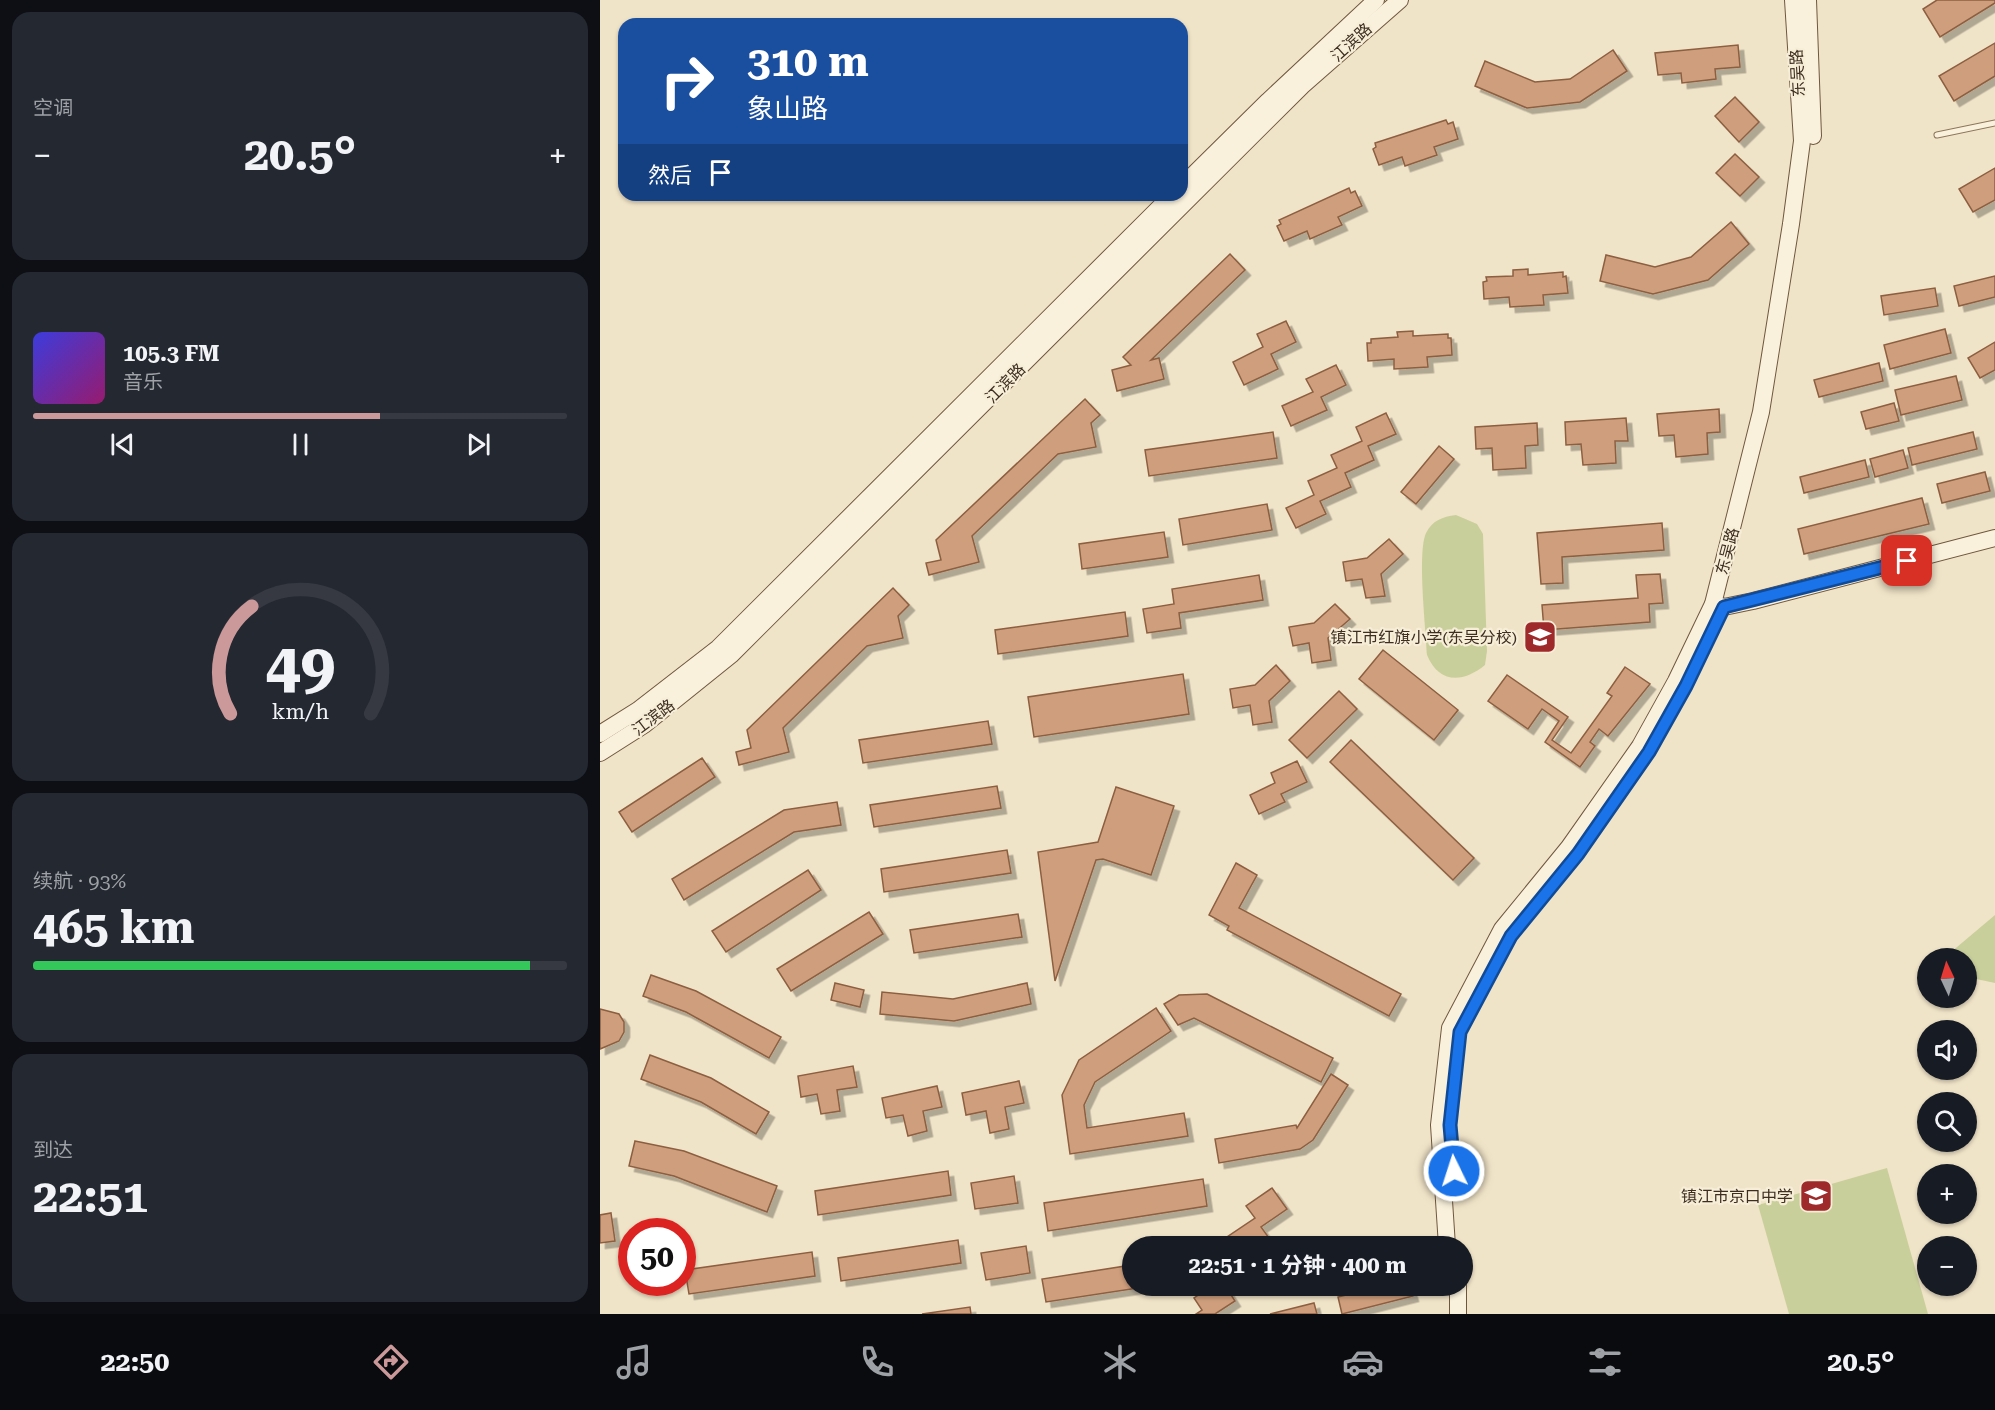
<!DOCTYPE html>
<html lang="zh">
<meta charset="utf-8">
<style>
:root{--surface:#171b24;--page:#242831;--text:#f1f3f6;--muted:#9ea1a6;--line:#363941;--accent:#cc999b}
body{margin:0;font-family:"Roboto Serif","Noto Sans SC",serif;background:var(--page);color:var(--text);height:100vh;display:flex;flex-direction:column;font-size:22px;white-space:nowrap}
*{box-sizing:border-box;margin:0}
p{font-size:20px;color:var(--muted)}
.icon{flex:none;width:33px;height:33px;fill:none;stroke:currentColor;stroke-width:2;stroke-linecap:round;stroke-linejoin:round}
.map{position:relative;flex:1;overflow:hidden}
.panel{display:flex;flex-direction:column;gap:12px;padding:12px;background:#0d0f14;width:600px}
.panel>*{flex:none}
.guide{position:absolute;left:18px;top:18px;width:570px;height:183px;border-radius:18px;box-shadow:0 2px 4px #0004;background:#1a4fa0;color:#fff;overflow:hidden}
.needle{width:39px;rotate:356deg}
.tools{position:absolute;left:1317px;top:948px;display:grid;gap:12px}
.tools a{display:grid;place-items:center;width:60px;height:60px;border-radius:50%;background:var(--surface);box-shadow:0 2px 4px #0004;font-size:30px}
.speed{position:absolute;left:18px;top:1218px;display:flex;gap:12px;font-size:30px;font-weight:700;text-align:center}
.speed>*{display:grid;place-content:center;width:78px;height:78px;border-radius:50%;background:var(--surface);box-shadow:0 2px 4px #0004;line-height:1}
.speed .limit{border:9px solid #d22;background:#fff;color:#111}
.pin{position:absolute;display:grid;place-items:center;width:51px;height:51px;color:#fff;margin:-26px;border-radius:12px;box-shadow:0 3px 9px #0006}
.me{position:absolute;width:66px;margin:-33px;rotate:356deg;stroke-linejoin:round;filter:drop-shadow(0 0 4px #0008)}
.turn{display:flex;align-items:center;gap:21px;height:126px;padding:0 30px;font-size:27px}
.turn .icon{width:78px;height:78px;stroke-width:2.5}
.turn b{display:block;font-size:42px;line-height:51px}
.then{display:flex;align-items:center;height:57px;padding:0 30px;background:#0003;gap:12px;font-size:22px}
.big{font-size:45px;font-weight:700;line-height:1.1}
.panel .widget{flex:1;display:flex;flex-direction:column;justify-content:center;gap:9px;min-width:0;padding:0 21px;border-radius:18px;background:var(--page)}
.panel .dial{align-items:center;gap:0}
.dial svg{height:156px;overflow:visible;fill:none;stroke:var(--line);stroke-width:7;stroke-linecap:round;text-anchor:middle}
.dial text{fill:var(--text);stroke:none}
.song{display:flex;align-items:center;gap:18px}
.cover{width:72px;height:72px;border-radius:9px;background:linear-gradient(135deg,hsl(240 70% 55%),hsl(320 70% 35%))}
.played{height:6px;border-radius:3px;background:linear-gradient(90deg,var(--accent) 65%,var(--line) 65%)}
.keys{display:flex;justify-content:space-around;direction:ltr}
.heat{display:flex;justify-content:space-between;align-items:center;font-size:33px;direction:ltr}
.charge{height:9px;border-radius:4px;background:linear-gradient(90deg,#34c759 93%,var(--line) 0)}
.trip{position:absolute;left:522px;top:1236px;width:351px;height:60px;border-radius:30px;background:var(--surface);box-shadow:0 2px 4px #0004;font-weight:700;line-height:60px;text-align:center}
.tab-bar{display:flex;height:96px;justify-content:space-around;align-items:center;background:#090b0e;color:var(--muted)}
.tab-bar .icon{width:42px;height:42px}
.tab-bar .current{color:var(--accent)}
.tab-bar b{font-size:27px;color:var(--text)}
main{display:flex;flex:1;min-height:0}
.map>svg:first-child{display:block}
.green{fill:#c9cf9b}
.building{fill:#cf9f7d;stroke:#8d5f41;stroke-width:1.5;filter:url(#shadow)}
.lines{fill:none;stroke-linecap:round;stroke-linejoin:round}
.lane-casing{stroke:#8d765c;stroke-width:7}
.secondary-casing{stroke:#6f573f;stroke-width:18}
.lane{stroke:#faf1dc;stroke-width:5}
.secondary{stroke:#faf1dc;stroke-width:16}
.route-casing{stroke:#114b97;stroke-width:15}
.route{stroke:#1a73e8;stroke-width:10}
.labels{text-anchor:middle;stroke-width:4.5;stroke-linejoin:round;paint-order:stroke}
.street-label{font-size:16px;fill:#3d2e20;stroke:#f7eed8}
.poi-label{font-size:16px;fill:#3d2e20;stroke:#f7eed8;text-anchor:end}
</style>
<main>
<section class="panel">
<div class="widget"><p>空调</p>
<div class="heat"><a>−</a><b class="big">20.5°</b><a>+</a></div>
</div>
<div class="widget">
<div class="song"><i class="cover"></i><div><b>105.3 FM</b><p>音乐</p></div></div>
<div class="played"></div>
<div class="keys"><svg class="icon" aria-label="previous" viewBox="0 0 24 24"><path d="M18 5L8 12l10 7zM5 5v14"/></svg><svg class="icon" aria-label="pause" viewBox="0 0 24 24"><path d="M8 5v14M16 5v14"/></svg><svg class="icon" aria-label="next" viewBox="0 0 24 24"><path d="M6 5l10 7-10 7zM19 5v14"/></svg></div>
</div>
<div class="widget dial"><svg viewBox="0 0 100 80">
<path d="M14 69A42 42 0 1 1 86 69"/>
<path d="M14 69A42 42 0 0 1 25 14" stroke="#cc999b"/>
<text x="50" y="56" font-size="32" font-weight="700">49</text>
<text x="50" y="72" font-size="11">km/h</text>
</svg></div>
<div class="widget"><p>续航 · 93%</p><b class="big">465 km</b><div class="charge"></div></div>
<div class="widget"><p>到达</p><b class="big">22:51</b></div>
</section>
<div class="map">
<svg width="1395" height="1314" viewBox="0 0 1395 1314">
<defs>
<filter id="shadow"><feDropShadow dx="5.5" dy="5.5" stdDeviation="0" flood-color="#0004"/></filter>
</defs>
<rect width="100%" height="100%" fill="#f0e4c8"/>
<!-- green -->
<g class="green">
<path d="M856,515L877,524L883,534L887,651L885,665C863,683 839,684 827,655C826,629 817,553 826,533C833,520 842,517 856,515Z"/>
<path d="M1395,915V983L1367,977L1366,958H1344Z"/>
<path d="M1287,1168L1328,1314H1189L1158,1205Z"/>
</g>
<!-- building -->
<g class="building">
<path d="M1337,0H1395V3L1340,37L1323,9Z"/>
<path d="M1395,43V76L1354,101L1339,76Z"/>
<path d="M1138,45L1140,67L1115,69L1116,79L1082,83L1081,73L1058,75L1055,53Z"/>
<path d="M1013,50L1027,71L980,102L927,108L875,86L885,61L935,82L970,79Z"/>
<path d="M1135,97L1159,122L1139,142L1115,116Z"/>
<path d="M846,120L848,124L853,122L858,139L834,147L837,155L805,166L802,157L779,165L773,149L776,147L775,143Z"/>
<path d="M1135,154L1159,177L1140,196L1116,173Z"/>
<path d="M1395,168V200L1373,212L1359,189Z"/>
<path d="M749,188L751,193L755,191L762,206L738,217L742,225L710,239L707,231L684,241L677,226L681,224L679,220Z"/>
<path d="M1131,222L1149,244L1108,280L1053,294L1000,281L1006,255L1055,267L1091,257Z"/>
<path d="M630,254L645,270L551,360L559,358L564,379L517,391L512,370L531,365L523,357Z"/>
<path d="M928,269V275L963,272V277L966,276L968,293L943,295L944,305L910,307L909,297L884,299L883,282L887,281L886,277L913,276V270Z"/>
<path d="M1395,276V297L1359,306L1354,286Z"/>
<path d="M1335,288L1338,306L1284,315L1281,296Z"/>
<path d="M686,321L696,342L671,354L678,369L644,385L633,362L663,347L657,334Z"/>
<path d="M1345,329L1351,353L1290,369L1284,345Z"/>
<path d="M813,331V336L848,334V338H851L852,355L827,357L828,367L794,369V359L768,361L767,343H771V339L798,337L797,332Z"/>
<path d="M1395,342V370L1380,378L1368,358Z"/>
<path d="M1279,363L1283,381L1219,397L1214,380Z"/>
<path d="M736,365L746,385L721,397L727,410L691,426L682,406L713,392L706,379Z"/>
<path d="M1356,376L1362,400L1301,415L1295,390Z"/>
<path d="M485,399L500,415L491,423L496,447L458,454L372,536L379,562L329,575L326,563L341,560L336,540Z"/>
<path d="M1294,403L1299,421L1266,429L1261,412Z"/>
<path d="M1119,409L1120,432L1107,433L1108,454L1076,457L1074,435L1059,436L1057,414Z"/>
<path d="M786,413L796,434L768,446L774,460L745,473L751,487L720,501L726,514L696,528L686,508L714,495L708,481L737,468L731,455L762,441L756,427Z"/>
<path d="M1026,418L1028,441H1015L1016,463L983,465L981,444L966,445L965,422Z"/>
<path d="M937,423L938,445L925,446L926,468L893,470L892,448L876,449L875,427Z"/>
<path d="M673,432L677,458L549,476L545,450Z"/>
<path d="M1373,432L1377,449L1312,465L1308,448Z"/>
<path d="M839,446L854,459L816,504L801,492Z"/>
<path d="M1303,450L1308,468L1275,477L1270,459Z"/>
<path d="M1265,460L1269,477L1204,493L1200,477Z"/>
<path d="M1385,472L1390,491L1342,503L1337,484Z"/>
<path d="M1322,498L1329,524L1204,554L1198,529Z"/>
<path d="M667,504L672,530L583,545L579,519Z"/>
<path d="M1062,523L1064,550L962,557L963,583L941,584L937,533Z"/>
<path d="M564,532L568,557L482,569L479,544Z"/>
<path d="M789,539L803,554L781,574L785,596L766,598L762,579L746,581L743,562L767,558Z"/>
<path d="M1060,574L1063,603L1049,604L1050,622L944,630L942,605L1038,598L1036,575Z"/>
<path d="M659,575L663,600L579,613L581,628L547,633L543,609L574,604L572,589Z"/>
<path d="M293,588L309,605L298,616L303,638L267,646L183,728L189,752L139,765L136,752L151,748L147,730Z"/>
<path d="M735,604L750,619L728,638L731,660L712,663L709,643L693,646L689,627L714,623Z"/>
<path d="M525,612L528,636L398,654L395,630Z"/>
<path d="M783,650L858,710L834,740L759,679Z"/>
<path d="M676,665L690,681L669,701L672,722L653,725L650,705L633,708L630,689L655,685Z"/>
<path d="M1025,667L1050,684L1008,736L999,729L990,742L995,746L980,767L945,742L959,721L942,709L928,729L888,701L907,675L968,717L952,740L971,753L1012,696L1007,693Z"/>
<path d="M583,674L589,714L434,737L428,697Z"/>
<path d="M739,691L757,709L707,758L689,740Z"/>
<path d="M388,721L392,744L263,763L259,740Z"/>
<path d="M751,740L874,858L853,880L730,762Z"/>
<path d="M102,758L115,777L32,832L19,812Z"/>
<path d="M697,761L707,782L681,794L685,802L659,814L650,795L675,783L671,773Z"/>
<path d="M397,786L401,808L274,827L270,805Z"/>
<path d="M516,787L574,806L551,875L503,859L496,860L455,981L438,852L498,842Z"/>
<path d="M237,802L241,825L194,832L84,900L72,879L184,810Z"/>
<path d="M407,850L411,873L284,892L281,869Z"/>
<path d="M636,863L657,875L639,908L801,994L789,1016L627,930L629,926L609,915Z"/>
<path d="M208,870L221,890L126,952L112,931Z"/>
<path d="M269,912L283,934L191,991L177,969Z"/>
<path d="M418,914L422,937L314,953L310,930Z"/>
<path d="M51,975L96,991L181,1037L169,1058L86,1012L43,996Z"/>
<path d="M235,983L264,990L260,1007L231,1000Z"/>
<path d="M427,983L431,1004L354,1021L280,1014L282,992L353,999Z"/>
<path d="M607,994L733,1058L721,1082L594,1018L578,1025L564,1004L579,995Z"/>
<path d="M556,1008L571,1031L495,1082L484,1105L487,1128L584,1113L588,1136L470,1154L462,1095L479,1060Z"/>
<path d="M0,1009L19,1014L24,1022V1032L19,1041L0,1049Z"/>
<path d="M50,1055L111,1078L169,1112L156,1134L101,1102L41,1079Z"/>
<path d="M253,1066L257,1087L237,1090L240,1111L221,1114L217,1094L201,1097L198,1076Z"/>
<path d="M731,1074L748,1085L713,1140L700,1149L619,1163L615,1139L696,1125L697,1128Z"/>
<path d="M419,1081L424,1103L405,1107L409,1129L390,1133L386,1111L366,1115L362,1093Z"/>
<path d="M337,1086L342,1107L323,1111L327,1131L308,1136L303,1115L286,1118L282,1098Z"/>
<path d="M35,1141L84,1151L177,1186L167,1212L74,1176L29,1166Z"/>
<path d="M348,1171L351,1195L218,1215L215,1191Z"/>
<path d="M414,1176L418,1203L375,1209L371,1183Z"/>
<path d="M603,1179L607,1206L448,1231L444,1203Z"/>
<path d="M672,1188L687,1209L661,1227L669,1238L657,1246H634L627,1237L655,1218L646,1206Z"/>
<path d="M11,1213L15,1241L0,1243V1215Z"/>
<path d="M358,1240L361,1263L241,1281L238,1258Z"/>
<path d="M426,1246L430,1273L386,1280L381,1253Z"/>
<path d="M212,1252L215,1276L89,1294L85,1270Z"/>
<path d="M532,1265V1286H551L446,1302L442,1279Z"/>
<path d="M612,1286H628L626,1287L635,1301L615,1314H596L602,1310L594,1298Z"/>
<path d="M782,1286H810L813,1296L742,1314L738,1297Z"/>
<path d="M714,1303L717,1314H670Z"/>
<path d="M370,1307L371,1314H322Z"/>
</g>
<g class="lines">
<!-- lane casing -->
<g class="lane-casing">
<path id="lane" d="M1337,135L1395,123"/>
</g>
<!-- secondary casing -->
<g class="secondary-casing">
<g id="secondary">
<path d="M1208,0L1213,136"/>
<path d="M582,186L668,101L776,0"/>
<path d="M1113,604L1124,607L1153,601L1395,538"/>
<path d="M0,734L38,710L118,648L572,195"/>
<path d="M0,753L44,725L131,655L702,86L800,0"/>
<path d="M847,1246L839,1125L850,1028L902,929L969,847L1040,746L1076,681L1113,604L1161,412L1191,224L1202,141L1193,0"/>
<path d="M858,1286V1314"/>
</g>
</g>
<!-- lane -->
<use href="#lane" class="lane"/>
<!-- secondary -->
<use href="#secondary" class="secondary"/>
</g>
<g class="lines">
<!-- route casing -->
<g class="route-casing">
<path id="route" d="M854,1171L850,1125L860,1032L911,936L978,854L1049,752L1086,686L1124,607L1307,561"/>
</g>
<!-- route -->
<use href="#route" class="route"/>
</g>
<!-- icons -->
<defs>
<g id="school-square" transform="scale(1.725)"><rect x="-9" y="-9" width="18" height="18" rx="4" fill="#9e2a2b" stroke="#f7eed8"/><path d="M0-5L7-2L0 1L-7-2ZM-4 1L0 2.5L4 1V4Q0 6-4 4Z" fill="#fff"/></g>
</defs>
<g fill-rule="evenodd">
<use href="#school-square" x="940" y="637"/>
<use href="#school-square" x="1216" y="1196"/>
</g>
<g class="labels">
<!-- street labels -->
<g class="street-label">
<text transform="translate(751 42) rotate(-42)" y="6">江滨路</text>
<text transform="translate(1197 73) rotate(-93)" y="6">东吴路</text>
<text transform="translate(405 383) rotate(-45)" y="6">江滨路</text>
<text transform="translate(1127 551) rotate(-75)" y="6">东吴路</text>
<text transform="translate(53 717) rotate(-37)" y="6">江滨路</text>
</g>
<!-- poi labels -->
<g class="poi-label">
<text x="917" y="643">镇江市红旗小学(东吴分校)</text>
<text x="1193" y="1202">镇江市京口中学</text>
</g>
</g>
</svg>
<div class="tools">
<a><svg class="needle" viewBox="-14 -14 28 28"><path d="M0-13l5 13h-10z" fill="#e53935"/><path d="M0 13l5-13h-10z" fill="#9ea1a6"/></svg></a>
<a><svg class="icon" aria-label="sound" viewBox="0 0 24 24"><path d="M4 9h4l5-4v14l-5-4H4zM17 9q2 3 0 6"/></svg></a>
<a><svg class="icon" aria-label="search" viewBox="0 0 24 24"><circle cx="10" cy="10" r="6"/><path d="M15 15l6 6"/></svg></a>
<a>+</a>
<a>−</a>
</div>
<div class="speed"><div class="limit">50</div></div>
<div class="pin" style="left:1307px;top:561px;background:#d93025"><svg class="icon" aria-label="arrive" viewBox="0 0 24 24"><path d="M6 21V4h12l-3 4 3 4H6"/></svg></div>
<svg class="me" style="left:854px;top:1171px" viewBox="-20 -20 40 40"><circle r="17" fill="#1a73e8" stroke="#fff" stroke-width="3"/><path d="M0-11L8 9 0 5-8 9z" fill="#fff"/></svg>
<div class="trip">22:51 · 1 分钟 · 400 m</div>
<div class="guide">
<div class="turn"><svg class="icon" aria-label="right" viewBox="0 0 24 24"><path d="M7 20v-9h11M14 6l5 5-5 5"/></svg><div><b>310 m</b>象山路</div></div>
<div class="then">然后<svg class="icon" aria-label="arrive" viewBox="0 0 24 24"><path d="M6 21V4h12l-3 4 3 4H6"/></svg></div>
</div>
</div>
</main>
<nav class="tab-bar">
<b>22:50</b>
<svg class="icon current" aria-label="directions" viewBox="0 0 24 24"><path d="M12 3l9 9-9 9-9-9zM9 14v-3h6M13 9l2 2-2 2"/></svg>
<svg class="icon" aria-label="music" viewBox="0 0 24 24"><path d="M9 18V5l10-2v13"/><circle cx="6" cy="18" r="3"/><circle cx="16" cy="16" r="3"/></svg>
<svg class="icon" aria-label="phone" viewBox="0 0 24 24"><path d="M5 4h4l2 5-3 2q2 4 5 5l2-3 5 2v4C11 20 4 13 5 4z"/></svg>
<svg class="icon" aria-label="climate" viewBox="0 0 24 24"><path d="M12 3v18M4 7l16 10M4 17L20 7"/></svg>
<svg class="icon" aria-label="car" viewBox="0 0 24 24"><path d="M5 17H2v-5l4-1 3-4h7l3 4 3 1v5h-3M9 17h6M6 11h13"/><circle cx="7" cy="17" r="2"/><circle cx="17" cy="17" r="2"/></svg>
<svg class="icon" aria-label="filters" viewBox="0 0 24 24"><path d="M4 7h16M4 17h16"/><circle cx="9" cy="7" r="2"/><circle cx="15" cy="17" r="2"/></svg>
<b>20.5°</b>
</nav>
